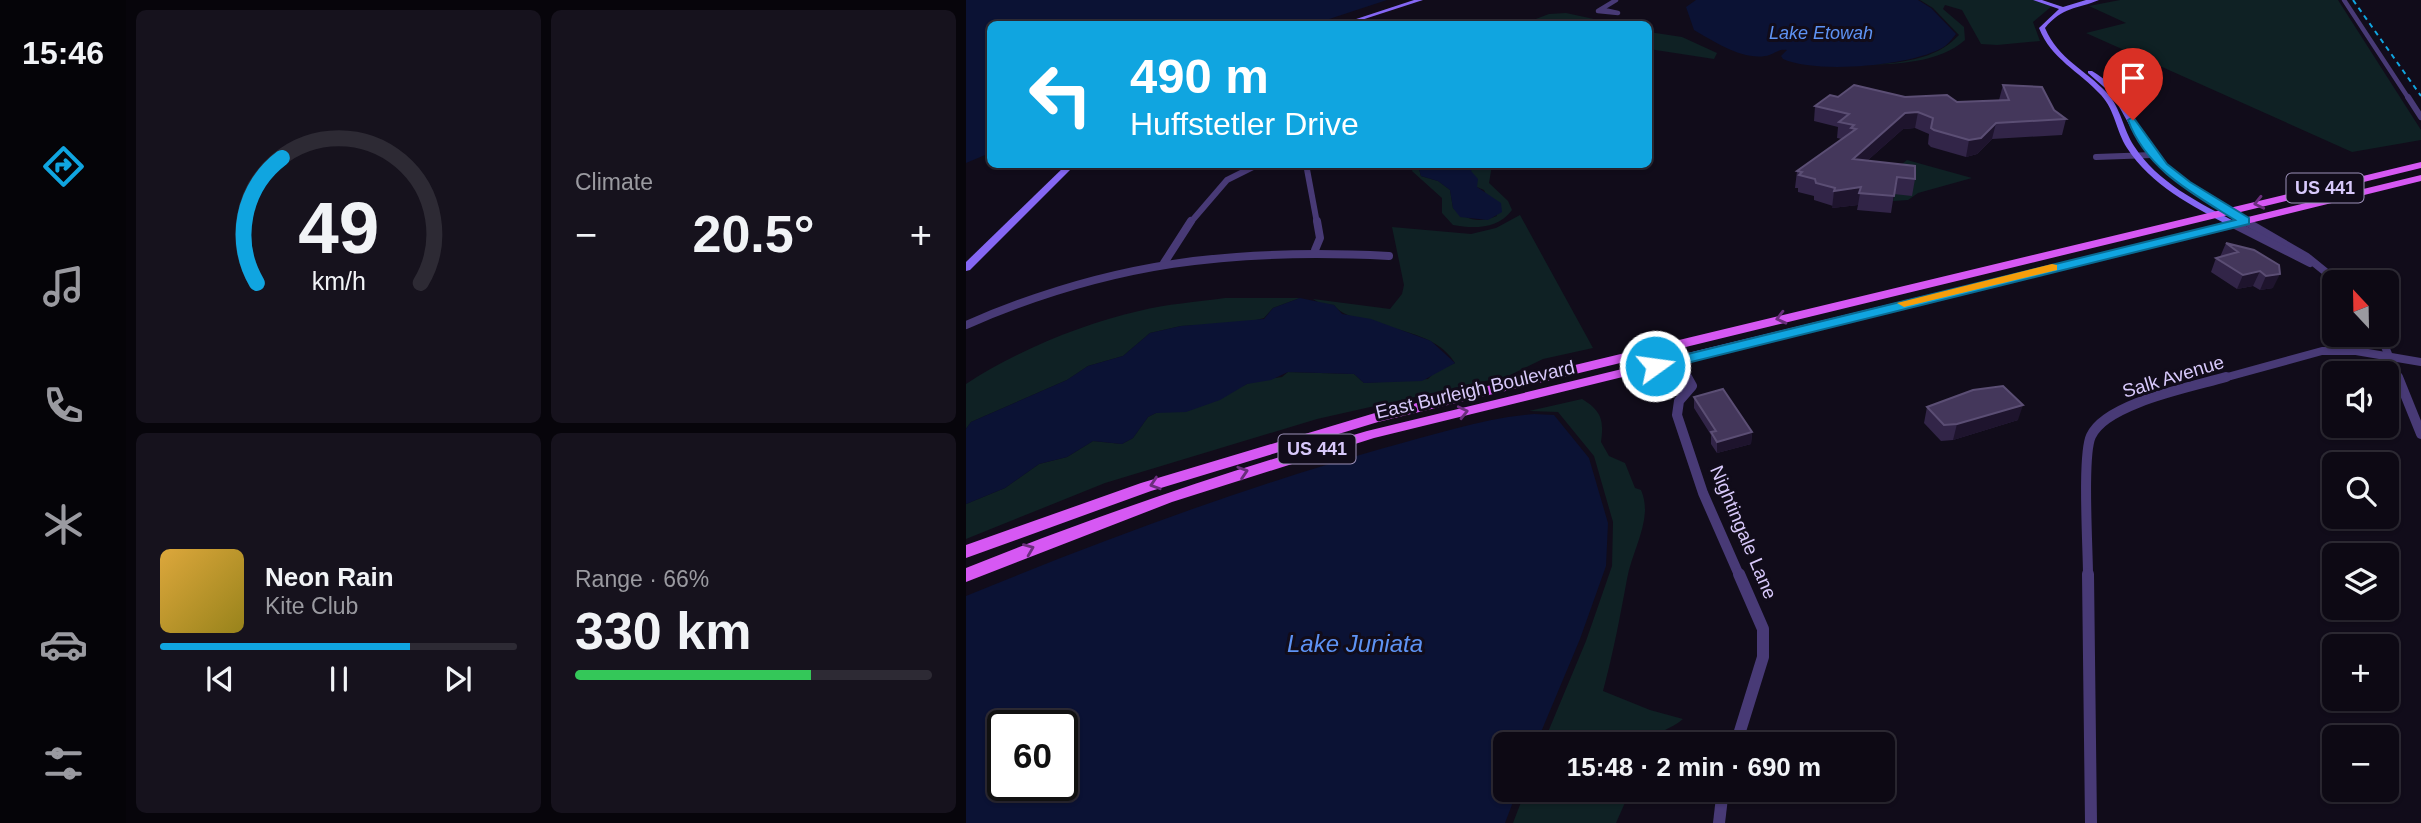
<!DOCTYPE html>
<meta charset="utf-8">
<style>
:root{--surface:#0d0914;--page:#16121d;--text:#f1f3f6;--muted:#9a9aa0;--line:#2d2a34;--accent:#10a5e0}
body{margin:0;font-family:Arial,sans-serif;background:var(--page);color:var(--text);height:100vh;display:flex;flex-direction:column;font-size:26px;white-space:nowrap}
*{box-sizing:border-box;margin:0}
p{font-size:23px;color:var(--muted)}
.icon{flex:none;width:38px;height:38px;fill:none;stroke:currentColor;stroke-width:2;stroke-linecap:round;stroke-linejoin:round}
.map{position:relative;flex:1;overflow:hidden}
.panel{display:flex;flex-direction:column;gap:10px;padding:10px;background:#07050b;width:840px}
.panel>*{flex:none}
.guide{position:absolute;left:21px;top:21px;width:665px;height:147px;border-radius:10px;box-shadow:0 2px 5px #0004,0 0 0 2px var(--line);background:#10a5e0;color:#fff;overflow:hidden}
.needle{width:46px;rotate:338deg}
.controls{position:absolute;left:1356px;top:270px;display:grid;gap:14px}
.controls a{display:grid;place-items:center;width:77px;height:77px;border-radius:10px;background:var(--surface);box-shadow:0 2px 5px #0004,0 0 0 2px var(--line);font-size:35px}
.speed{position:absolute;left:21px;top:710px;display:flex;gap:14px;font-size:35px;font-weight:700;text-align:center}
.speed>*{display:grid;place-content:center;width:91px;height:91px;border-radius:50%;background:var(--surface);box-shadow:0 2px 5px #0004,0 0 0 2px var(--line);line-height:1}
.speed .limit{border:4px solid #111;border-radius:10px;background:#fff;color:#111}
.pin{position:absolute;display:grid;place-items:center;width:60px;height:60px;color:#fff;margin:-72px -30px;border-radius:50% 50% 50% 0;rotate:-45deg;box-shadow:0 0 7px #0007}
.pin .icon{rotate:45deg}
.me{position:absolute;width:77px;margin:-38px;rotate:76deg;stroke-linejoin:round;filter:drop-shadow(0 0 5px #0008)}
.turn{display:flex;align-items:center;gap:24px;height:147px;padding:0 28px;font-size:32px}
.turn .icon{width:91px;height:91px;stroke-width:2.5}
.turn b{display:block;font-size:49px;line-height:60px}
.big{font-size:52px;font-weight:800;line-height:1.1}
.panel .tile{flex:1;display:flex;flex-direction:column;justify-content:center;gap:10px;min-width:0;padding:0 24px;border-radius:10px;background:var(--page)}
.panel .dial{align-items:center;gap:0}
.dial svg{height:182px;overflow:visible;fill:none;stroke:var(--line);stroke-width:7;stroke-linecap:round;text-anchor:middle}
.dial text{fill:var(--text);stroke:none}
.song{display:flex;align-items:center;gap:21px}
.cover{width:84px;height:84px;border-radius:10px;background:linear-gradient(135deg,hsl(40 70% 55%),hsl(50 70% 35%))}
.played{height:7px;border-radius:4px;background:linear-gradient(90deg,var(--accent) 70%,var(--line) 70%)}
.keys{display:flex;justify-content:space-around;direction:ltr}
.heat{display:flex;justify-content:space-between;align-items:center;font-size:38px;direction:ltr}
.charge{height:10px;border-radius:5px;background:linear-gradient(90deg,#34c759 66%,var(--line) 0)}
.panel .tiles{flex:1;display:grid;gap:10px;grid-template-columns:repeat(2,1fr)}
.trip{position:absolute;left:527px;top:732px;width:402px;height:70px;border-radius:10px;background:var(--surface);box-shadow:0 2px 5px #0004,0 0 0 2px var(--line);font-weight:800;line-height:70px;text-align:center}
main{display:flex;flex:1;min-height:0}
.dock{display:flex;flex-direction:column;width:126px;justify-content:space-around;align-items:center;background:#050408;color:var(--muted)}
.dock .icon{width:49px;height:49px}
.dock .current{color:var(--accent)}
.dock b{font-size:32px;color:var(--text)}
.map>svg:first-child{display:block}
.green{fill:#0f2124}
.water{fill:#0b1234;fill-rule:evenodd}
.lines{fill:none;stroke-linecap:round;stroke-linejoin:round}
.street-far4{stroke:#483a76;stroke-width:4.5}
.street-far3{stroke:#483a76;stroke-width:6}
.street-far2{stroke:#483a76;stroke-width:8}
.street-far1{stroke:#483a76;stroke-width:10}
.street{stroke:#483a76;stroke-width:12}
.secondary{fill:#8567f4;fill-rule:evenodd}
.primary{fill:#d658f3;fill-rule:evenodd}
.rail{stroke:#10a5e0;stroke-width:2;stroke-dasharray:5 4.5;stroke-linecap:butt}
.wall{fill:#322548}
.shaded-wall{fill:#1e142d}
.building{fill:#44375b;stroke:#5b4e74;stroke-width:2}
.oneway{stroke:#6a2e7c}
.route{fill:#10a5e0;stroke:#0a6b92;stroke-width:2}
.slow{fill:#f59e0b}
.labels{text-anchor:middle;stroke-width:6;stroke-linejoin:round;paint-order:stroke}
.far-water-label{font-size:18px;font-style:italic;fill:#5e93f4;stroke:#110c1a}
.shield{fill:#110c1a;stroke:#9c90b8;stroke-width:2}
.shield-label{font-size:18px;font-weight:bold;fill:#d8c9fb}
.street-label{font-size:19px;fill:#d8c9fb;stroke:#110c1a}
.near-water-label{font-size:24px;font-style:italic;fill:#5e93f4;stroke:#110c1a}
</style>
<main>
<nav class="dock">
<b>15:46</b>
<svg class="icon current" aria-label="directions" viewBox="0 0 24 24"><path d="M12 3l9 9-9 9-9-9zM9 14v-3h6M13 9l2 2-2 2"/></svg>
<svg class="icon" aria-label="music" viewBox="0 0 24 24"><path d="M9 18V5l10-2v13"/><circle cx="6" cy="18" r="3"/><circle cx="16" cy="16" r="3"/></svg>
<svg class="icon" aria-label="phone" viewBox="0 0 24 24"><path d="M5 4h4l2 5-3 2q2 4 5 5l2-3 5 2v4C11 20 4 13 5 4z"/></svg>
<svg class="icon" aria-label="climate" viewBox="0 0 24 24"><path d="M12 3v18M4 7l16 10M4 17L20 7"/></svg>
<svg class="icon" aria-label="car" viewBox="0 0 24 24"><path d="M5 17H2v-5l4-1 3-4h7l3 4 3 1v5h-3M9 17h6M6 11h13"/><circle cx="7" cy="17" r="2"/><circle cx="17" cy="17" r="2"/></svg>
<svg class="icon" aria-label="filters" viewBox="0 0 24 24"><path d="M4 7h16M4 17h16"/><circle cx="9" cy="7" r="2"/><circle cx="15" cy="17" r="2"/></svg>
</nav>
<section class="panel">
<div class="tiles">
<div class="tile dial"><svg viewBox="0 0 100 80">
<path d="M14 69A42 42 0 1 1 86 69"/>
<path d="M14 69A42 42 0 0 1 25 14" stroke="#10a5e0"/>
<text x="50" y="56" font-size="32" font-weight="700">49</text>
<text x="50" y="72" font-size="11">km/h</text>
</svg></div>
<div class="tile"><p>Climate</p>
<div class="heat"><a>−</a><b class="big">20.5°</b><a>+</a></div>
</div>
<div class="tile">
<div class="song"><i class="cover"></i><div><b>Neon Rain</b><p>Kite Club</p></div></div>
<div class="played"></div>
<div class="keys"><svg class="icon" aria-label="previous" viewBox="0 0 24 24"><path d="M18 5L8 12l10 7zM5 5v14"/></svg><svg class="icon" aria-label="pause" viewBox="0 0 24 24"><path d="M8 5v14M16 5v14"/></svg><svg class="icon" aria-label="next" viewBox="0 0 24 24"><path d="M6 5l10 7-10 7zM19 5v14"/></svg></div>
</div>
<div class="tile"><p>Range · 66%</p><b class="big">330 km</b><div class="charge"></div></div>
</div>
</section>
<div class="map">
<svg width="1455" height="823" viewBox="0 0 1455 823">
<rect width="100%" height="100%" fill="#110c1a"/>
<!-- green -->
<g class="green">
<path d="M954,0H1067L1086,6L1067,22L1074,41L1031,45L1015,44L996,10L979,5L977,9L998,27L999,40C973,63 931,64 898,65C932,63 969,61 993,35L967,8Z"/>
<path d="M1154,0H1372L1455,130V140L1386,152L1120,33L1160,23L1123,6Z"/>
<path d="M600,13L651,24H557L583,14Z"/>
<path d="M683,32L716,37L751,53L748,59L683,49Z"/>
<path d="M941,160L1006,178L952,193L942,200L927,201L933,181L899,177L941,165L936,164Z"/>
<path d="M449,165H457L453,169L455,176L472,181L484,190L487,208C502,221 512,223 531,216L518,190L511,187L504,171L510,165H526L523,183L542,201L546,210C532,229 508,229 487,225L476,213V198L446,171Z"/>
<path d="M554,215L627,348L577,359L542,376L351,419L139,483L0,539V504L39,488L73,464L101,457L127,441L156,444L167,438L182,417L190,413L258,394L288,381L316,377L322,372L388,374L398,383L462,379L469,372L489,363C467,323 383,328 368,305L355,304L347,299L424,309L436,294L438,285L426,227L505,234L530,228Z"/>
<path d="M259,298H334L307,308L298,318L279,323L215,326L184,333L157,356L122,366L101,380L5,422L0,429V384C48,352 118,323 173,311C201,304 230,302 259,298Z"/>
<path d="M616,399C636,411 638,421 635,442L643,456L659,463L669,488L675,490C678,497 679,503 679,511C678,534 665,556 661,579C654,617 647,654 637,691L684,710L717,719C704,730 691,731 679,744H577L620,641L646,566L647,522L628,456L592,412L563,411Z"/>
<path d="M560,789H665L650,823H547Z"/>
</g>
<!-- water -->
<g class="water">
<path d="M0,0H421L348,24H24V153L0,163Z"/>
<path d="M730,0H952L965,8L990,34C985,40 981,46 974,49C941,66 851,74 817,59L815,56L821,50C812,48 808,55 799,56C776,60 747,41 728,30L720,7Z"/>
<path d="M457,165H510L505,171L512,179L511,187L535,203L536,212L522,220L494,217L487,208L484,190L472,181L455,176L453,169Z"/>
<path d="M334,298L368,305L376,314L405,319L465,341L489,363L456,381L398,383L388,374L322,372L305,380L281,384L254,400L220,412L190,413L182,417L167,438L156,444L127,441L101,457L73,464L39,488L0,504V429L5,422L101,380L122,366L157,356L184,333L215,326L298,319L307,308Z"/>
<path d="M568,414L588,415L623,458L642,523L640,566L614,639L570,744H539V789H552L539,823H0V596C136,540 276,488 418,448C467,435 518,418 568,414ZM96,726V786H37V726Z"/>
</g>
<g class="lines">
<!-- street-far4 -->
<g class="street-far4">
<path d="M1378,0L1443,99"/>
<path d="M638,10L652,13L632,11L650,0"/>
</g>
<!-- street-far3 -->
<g class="street-far3">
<path d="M1442,97L1455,117"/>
<path d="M1130,157L1186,155"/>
<path d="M340,164L351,223"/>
<path d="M1279,221L1282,223"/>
<path d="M224,223L261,180L293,164"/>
</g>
<!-- street-far2 -->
<g class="street-far2">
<path d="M1279,221L1341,257L1372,282"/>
<path d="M1267,224L1344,263"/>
<path d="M349,250L354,238L351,221"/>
<path d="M198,263L225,221"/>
<path d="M0,325C144,262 267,248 423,256"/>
<path d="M1414,334L1432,379"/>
<path d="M704,345L722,379"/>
<path d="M1254,379L1356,351H1390L1455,362"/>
</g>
<!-- street-far1 -->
<g class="street-far1">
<path d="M721,377L726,386L713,401L711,415L737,493L773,575"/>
<path d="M1432,377L1455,434"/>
<path d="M1122,575C1122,549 1116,455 1125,436C1140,403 1226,387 1260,377"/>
</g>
<!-- street -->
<g class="street">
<path d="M1122,574L1125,823"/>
<path d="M770,744L797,657V629L773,574"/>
<path d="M753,823L757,789"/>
</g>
<!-- secondary -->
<g class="secondary">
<path d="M448,0H457L383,24H375Z"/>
<path d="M1067,0H1076L1097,7L1120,0H1133C1111,9 1096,7 1079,28C1092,59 1120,70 1141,93C1155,108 1157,129 1168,146C1191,182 1233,203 1270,222V226H1264C1226,206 1185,185 1161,148C1150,131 1149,110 1135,95C1113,71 1085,59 1073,28L1093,9Z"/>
<path d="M1122,71H1126C1139,79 1150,88 1158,100C1170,117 1175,137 1189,152C1213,182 1250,200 1282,219V223H1276L1227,194L1194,168L1174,144L1146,94L1122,73Z"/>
<path d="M101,164H110L4,270L0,271V262Z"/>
</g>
<!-- primary -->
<g class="primary">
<path d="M1455,162V168L412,422L185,491L0,558V545L175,483L409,413Z"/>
<path d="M1455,175V181L408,438L206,502L0,582V568C131,515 265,470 401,431Z"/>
</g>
<!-- rail -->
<path class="rail" d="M1387,0L1455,96"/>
</g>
<!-- wall -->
<g class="wall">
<path d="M1037,85L1088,110L1100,119L1096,135L1026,139L1011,154L1000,157L965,147L962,144L963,134L949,128L937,129L902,160L949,179L946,196L928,194L925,213L891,210L892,205L866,208L867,206L848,200V196L832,192V188H829L831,171L876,139L871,138L872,127L848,121L849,106L872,97H939L991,102L1033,100Z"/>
<path d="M1260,243L1288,250L1307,288L1294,290L1287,286L1271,289L1245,272L1250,258L1254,257Z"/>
<path d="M728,397L786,432L785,444L751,453L745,444V435L728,408Z"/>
<path d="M961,407L1052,420L987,440L975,441L958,423Z"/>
</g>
<!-- shaded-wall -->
<g class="shaded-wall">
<path d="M952,112L949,128L937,129L885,175L887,159L939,113Z"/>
<path d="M1030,123L1026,139L1011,154L1000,157L1003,140Z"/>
<path d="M895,187L892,205L866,208L868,191Z"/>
<path d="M1294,271L1287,286L1271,289L1277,275Z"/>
<path d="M1314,274L1307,288L1294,290L1300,276Z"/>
<path d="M1057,405L1052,420L987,440L991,424Z"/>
<path d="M786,432L785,444L751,453V442Z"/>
</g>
<!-- building -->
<g class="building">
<path d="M888,85L939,97L981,95L991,102L1043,100L1037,85L1076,87L1088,110L1100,119L1030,123L1015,138L1003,140L968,130L965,128L967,118L952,112L939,113L887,159L949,166V179L931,177L928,196L893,193L895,187L868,191L869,188L850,183L849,179L833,175L836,172L831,171L890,129L885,128L888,125L873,122L883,114L849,106L864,95L872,97Z"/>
<path d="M1260,243L1288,250L1313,265L1314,274L1300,276L1294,271L1277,275L1250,258L1272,252Z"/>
<path d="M1037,386L1057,405L991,424L978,425L961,407L1007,390Z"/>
<path d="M757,389L786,432L751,442L745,432L750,431L728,397Z"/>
</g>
<!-- one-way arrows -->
<defs><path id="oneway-chevron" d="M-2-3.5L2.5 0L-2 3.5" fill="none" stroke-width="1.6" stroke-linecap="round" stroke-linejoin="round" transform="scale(1.75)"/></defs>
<g class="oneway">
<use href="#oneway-chevron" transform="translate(1293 203) rotate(167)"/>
<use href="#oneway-chevron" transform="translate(815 318) rotate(166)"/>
<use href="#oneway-chevron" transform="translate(497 412) rotate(-13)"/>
<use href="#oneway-chevron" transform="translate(277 472) rotate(-18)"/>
<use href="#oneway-chevron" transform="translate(189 484) rotate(162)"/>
<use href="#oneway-chevron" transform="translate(63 549) rotate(-22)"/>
</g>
<!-- route -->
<path class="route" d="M1167,117L1201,164L1224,182L1283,218V224L689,371L681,366L689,362L1269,220C1226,193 1180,169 1162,120Z"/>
<!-- slow -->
<path class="slow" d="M1086,264L1091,265V270L938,307L931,303Z"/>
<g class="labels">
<!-- far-water labels -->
<g class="far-water-label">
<text x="855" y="39">Lake Etowah</text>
</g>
<!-- shield labels -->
<g class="shield">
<rect x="1320.5" y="173.5" width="77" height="29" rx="5"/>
<rect x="312.5" y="434.5" width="77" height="29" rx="5"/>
</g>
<g class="shield-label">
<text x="1359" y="194">US 441</text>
<text x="351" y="455">US 441</text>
</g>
<!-- street labels -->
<g class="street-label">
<text transform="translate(1207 376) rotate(-17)" y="7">Salk Avenue</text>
<text transform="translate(509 389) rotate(-13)" y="7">East Burleigh Boulevard</text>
<text transform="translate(778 532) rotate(67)" y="7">Nightingale Lane</text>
</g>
<!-- near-water labels -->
<g class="near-water-label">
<text x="389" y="652">Lake Juniata</text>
</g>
</g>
</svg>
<div class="controls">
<a><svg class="needle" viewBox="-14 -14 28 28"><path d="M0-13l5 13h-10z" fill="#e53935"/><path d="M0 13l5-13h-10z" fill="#9a9aa0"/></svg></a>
<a><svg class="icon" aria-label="sound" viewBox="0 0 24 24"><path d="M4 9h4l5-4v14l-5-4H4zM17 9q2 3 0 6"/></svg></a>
<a><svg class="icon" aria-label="search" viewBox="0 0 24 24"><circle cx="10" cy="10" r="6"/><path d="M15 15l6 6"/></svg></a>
<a><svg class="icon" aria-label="layers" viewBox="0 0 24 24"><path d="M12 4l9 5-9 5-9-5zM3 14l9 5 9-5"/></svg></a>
<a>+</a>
<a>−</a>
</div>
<div class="speed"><div class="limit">60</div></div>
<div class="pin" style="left:1167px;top:120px;background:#d93025"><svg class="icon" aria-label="arrive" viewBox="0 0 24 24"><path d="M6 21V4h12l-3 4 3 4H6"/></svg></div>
<svg class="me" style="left:689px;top:366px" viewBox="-20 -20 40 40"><circle r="17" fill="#10a5e0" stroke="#fff" stroke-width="3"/><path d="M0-11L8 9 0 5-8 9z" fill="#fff"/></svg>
<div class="trip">15:48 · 2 min · 690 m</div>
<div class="guide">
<div class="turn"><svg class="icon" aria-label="left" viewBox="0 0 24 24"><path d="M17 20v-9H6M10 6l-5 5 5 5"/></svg><div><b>490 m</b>Huffstetler Drive</div></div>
</div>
</div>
</main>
